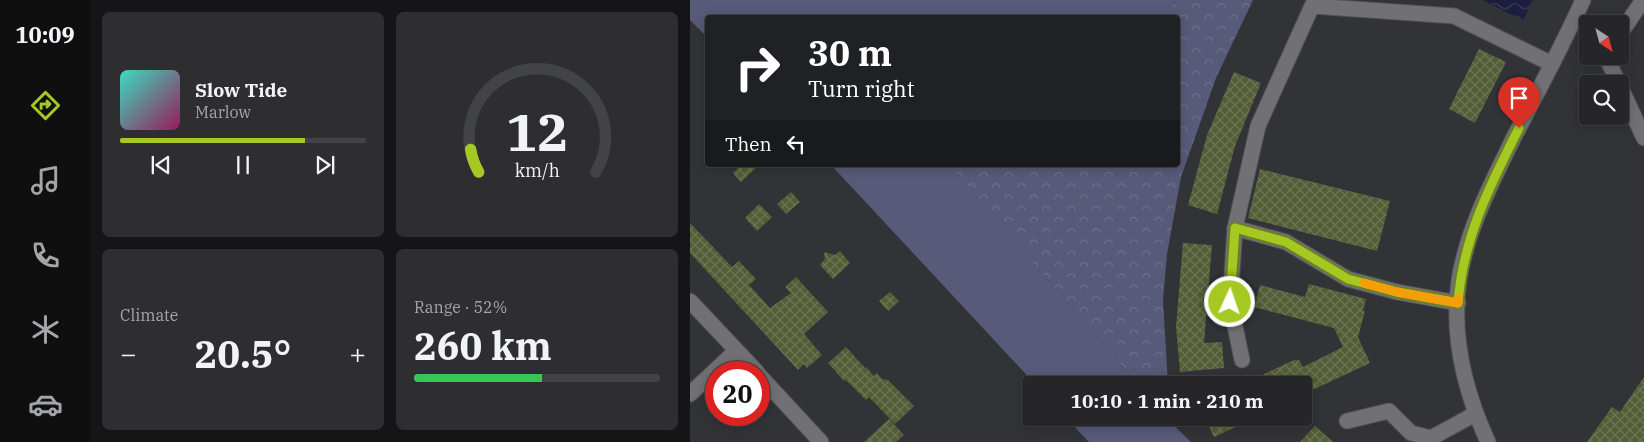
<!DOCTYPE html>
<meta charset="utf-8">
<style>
:root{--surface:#262629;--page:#2e2e31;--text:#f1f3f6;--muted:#a4a5a8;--line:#424346;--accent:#a5c823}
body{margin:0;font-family:"IBM Plex Serif",serif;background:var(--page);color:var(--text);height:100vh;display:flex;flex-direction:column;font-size:19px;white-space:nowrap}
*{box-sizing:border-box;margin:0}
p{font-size:16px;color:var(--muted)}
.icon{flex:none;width:28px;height:28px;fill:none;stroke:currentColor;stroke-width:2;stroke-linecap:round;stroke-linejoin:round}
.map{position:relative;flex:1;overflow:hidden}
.drawer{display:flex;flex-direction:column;gap:12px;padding:12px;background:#151517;width:600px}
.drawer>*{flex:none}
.hud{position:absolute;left:15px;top:15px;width:475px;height:152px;border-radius:5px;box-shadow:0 2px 12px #0003,0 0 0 1px var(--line);background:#202124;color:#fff;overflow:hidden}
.needle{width:32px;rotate:144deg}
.controls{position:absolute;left:889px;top:15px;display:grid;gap:10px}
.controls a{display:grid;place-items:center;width:50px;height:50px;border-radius:5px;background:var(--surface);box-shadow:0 2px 12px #0003,0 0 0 1px var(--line);font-size:25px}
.speed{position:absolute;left:15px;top:361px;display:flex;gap:10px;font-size:25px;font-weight:700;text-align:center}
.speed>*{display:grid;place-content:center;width:65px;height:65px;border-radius:50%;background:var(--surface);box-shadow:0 2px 12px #0003,0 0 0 1px var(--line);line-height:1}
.speed .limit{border:8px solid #d22;background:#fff;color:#111}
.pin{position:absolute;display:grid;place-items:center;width:42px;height:42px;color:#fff;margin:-51px -21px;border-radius:50% 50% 50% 0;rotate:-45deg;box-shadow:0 0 5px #0007}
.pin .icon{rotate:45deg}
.me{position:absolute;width:55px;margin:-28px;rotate:3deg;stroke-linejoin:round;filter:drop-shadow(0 0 4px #0008)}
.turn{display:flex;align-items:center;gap:18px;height:105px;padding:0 20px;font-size:22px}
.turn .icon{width:65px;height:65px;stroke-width:2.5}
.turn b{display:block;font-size:35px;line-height:42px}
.then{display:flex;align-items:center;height:48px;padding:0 20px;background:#0003;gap:10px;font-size:19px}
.big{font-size:38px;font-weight:700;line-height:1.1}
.drawer .card{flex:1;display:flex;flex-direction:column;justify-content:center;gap:8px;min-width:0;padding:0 18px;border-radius:8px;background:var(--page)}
.drawer .dial{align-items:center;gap:0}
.dial svg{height:130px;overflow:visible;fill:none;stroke:var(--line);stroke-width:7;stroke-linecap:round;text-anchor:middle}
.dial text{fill:var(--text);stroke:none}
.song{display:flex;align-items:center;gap:15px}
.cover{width:60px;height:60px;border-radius:8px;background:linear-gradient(135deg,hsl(170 70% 55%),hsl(330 70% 35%))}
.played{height:5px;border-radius:2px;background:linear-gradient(90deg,var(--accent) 75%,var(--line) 75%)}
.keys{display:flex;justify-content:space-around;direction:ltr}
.heat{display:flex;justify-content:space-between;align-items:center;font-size:28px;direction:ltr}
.charge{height:8px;border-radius:4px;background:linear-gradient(90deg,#34c759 52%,var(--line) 0)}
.drawer .tiles{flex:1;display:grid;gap:12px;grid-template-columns:repeat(2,1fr)}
.trip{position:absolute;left:332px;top:376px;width:290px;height:50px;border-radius:5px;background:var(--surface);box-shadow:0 2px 12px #0003,0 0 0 1px var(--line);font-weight:700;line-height:50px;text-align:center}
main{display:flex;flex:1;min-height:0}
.tabs{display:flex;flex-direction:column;width:90px;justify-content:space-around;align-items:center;background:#0f0f10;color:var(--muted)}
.tabs .icon{width:35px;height:35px}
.tabs .current{color:var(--accent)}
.tabs b{font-size:22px;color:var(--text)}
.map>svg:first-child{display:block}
.green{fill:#575a78}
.forest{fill:url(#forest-crowns)}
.water{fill:url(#water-waves)}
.building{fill:url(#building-cross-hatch)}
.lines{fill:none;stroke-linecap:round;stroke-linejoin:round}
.minor-casing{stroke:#505054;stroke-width:17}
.minor{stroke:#707075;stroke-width:15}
.route-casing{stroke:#6b8217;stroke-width:12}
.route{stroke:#a5c823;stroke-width:9}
.slow{stroke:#f59e0b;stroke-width:9}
</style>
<main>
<nav class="tabs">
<b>10:09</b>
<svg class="icon current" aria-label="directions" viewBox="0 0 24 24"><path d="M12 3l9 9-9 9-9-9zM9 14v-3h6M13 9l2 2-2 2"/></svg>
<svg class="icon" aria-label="music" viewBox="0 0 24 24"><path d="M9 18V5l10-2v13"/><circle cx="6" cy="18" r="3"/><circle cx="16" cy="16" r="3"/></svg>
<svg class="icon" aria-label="phone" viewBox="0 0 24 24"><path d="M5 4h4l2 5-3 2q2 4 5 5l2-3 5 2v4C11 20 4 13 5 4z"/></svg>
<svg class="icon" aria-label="climate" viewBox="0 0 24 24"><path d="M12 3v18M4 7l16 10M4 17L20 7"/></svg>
<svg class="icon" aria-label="car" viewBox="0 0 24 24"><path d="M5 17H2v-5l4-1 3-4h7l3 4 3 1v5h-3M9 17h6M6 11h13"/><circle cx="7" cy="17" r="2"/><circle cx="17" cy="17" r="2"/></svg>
</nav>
<section class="drawer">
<div class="tiles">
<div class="card">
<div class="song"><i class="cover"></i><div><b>Slow Tide</b><p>Marlow</p></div></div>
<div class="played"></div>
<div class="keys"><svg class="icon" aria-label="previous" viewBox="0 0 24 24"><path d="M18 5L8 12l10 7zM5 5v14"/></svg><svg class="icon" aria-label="pause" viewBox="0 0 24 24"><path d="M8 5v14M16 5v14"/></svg><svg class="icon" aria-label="next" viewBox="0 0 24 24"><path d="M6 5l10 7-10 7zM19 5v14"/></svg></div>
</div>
<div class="card dial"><svg viewBox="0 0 100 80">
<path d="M14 69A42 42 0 1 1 86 69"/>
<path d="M14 69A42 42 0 0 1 9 55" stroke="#a5c823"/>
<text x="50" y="56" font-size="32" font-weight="700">12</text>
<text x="50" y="72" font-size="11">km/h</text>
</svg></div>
<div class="card"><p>Climate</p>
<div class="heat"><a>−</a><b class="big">20.5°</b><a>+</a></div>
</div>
<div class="card"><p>Range · 52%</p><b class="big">260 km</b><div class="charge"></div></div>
</div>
</section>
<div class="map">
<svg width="954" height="442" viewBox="0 0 954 442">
<defs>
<pattern id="forest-crowns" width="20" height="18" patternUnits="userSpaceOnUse" patternTransform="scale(1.25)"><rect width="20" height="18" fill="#575a78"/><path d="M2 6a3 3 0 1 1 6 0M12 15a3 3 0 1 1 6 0" fill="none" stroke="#6f718b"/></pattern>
<pattern id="water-waves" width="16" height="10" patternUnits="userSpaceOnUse" patternTransform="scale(1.25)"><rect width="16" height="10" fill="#1d1e3e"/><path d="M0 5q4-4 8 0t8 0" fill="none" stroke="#3d3e59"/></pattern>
<pattern id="building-cross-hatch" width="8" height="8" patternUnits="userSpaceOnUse" patternTransform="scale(1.25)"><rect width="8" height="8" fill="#535e37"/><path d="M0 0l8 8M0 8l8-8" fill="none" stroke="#6b7454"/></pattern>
</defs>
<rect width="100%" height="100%" fill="#323337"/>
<!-- green -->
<g class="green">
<path d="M0,0H488L465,18H18L17,37L0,20Z"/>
<path d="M141,165H260L448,385H346Z"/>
<path d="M376,418H476L501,442H399Z"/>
</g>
<!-- forest -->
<path class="forest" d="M488,0H563L526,78L491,177L477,254L473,300L478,385H448L260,166L488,165V18L465,17Z"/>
<!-- water -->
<path class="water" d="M792,0H843L834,19L832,20Z"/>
<!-- building -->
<g class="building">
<path d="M789,49L816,62L785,123L759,109Z"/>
<path d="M544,72L571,83L545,146L527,214L498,205L517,135Z"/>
<path d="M51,165H69L51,182L43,173Z"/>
<path d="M570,169L700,201L687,251L558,218Z"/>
<path d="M101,192L110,202L96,214L87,204Z"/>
<path d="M69,204L82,217L67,231L55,218Z"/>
<path d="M0,223L42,267L49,261L66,279L59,285L80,308L101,293L95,287L106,277L138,312L114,334L132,355L117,368L114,364L108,370L0,253Z"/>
<path d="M493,243L522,245L514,343L532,342L534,368L490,372L486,327Z"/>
<path d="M150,251L160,263L143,279L130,265L135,259L134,252L145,255Z"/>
<path d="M619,284L676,299L673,310L675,311L668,337L680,363L614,394V385H551L604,360H609L613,367L653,347L644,328L564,307L570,285L615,297Z"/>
<path d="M200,292L209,301L198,311L189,301Z"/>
<path d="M156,347L175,368L176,367L184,376L187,373L192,379L198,380L224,406L205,424L179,397L176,400L156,380L154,381L138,363Z"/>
<path d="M954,377V442H897L922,407L930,412Z"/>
<path d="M515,418H565L524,437Z"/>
<path d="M199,419L214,435L206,442H174Z"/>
<path d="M625,426L643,442H610Z"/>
</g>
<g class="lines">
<!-- minor casing -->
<g class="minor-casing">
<g id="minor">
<path d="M930,34L953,0"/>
<path d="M919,56L918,61L929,84"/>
<path d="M930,86L954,138"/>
<path d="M545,228L596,242L658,279L707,292L768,303"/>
<path d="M0,301L67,372"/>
<path d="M552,360L540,302L545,228L568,126L622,6L764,16L862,64"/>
<path d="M69,375L131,442"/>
<path d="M0,394L46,351"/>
<path d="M657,421L699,411L721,433L741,438L785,414"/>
<path d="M798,442C775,392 761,336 769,280C777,230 801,184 823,139C847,93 872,47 893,0"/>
</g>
</g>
<!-- minor -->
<use href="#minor" class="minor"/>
</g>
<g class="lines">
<!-- route casing -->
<g class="route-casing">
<path id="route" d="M540,302L545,228L596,242L658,279L707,292L768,303C773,238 800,185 829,128"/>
</g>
<!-- route -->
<use href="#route" class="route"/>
<!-- slow -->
<path class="slow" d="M674,283L707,292L768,303V298"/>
</g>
</svg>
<div class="controls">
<a><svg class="needle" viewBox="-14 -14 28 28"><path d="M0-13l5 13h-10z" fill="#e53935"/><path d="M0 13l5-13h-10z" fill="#a4a5a8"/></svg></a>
<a><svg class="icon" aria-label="search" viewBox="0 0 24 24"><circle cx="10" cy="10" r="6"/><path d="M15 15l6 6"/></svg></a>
</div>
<div class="speed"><div class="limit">20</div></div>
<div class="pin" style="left:829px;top:128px;background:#d93025"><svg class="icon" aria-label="arrive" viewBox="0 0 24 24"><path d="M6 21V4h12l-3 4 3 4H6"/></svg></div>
<svg class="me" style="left:540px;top:302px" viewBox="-20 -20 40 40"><circle r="17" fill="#a5c823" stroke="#fff" stroke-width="3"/><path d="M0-11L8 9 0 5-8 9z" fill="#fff"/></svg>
<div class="trip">10:10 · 1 min · 210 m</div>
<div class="hud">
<div class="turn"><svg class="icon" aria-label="right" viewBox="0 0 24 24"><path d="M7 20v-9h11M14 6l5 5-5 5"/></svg><div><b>30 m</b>Turn right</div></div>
<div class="then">Then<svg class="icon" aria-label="left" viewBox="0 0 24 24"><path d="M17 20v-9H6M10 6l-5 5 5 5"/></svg></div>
</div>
</div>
</main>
